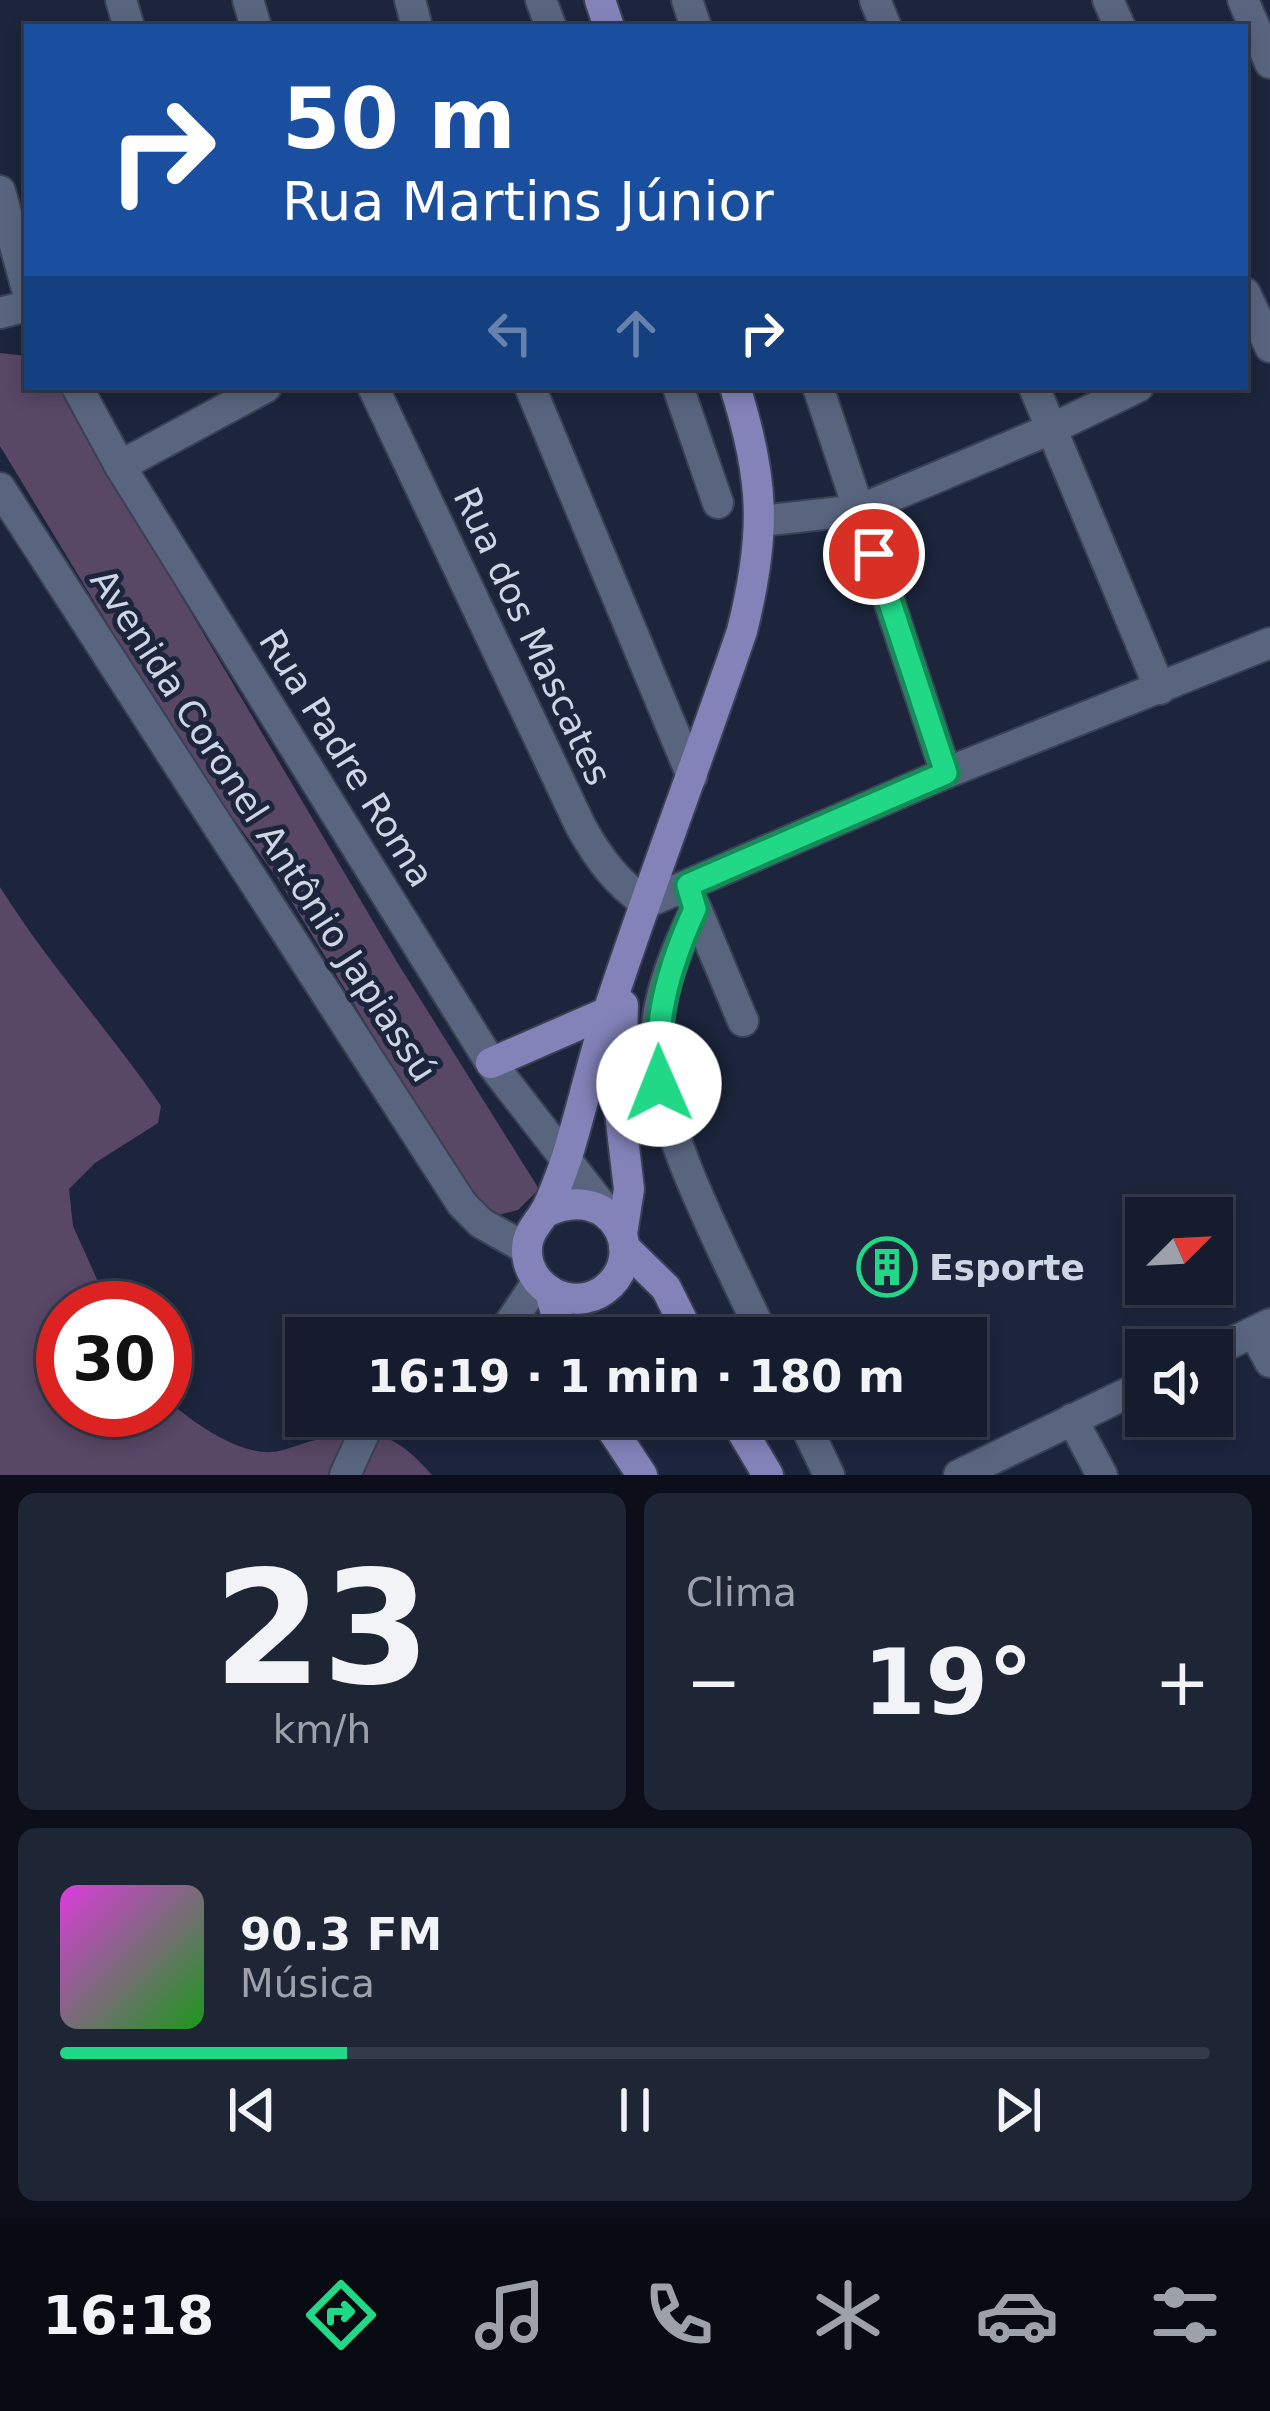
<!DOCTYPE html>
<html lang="pt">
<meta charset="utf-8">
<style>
:root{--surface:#151c2d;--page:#1e2535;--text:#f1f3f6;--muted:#9da1aa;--line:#343a49;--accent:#21d887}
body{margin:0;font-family:"DejaVu Sans",sans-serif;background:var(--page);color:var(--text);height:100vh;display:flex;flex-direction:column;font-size:45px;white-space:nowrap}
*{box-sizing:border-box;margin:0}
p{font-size:39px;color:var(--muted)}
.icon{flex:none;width:66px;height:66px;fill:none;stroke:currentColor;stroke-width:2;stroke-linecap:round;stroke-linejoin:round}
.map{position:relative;height:1475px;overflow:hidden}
.sheet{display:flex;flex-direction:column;gap:18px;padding:18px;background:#0c0f19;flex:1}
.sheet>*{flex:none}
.guide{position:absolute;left:24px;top:24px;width:1224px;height:366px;border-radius:0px;box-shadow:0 6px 18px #0003,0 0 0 3px var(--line);background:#1a4fa0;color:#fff;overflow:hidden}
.needle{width:78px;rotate:66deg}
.fabs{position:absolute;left:1125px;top:1197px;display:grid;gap:24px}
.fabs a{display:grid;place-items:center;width:108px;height:108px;border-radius:0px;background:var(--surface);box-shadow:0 6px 18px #0003,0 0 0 3px var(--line);font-size:60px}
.speed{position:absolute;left:36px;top:1281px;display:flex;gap:24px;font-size:60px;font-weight:700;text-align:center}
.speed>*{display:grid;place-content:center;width:156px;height:156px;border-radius:50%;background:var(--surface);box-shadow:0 6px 18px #0003,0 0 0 3px var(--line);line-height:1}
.speed .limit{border:18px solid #d22;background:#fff;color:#111}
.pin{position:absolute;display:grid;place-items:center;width:102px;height:102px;color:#fff;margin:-51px;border:6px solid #fff;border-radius:50%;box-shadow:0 3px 12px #0007}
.me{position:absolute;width:132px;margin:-66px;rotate:359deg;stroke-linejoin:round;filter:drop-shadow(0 0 9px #0008)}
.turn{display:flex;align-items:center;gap:42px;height:252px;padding:0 60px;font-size:54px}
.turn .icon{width:156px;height:156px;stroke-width:2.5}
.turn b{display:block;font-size:84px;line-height:102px}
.lanes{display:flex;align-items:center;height:114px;padding:0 60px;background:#0003;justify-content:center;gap:60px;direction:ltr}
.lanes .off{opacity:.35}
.big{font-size:90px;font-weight:600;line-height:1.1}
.sheet .tile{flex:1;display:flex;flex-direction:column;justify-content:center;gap:18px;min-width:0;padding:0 42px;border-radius:18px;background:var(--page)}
.sheet .dial{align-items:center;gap:0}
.dial b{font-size:156px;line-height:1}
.song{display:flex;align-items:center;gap:36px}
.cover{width:144px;height:144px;border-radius:18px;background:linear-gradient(135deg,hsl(300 70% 55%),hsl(120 70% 35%))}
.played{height:12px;border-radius:6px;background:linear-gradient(90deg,var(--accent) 25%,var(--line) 25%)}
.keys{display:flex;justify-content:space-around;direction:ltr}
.heat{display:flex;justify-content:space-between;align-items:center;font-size:66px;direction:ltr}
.sheet .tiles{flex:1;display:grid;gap:18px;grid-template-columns:1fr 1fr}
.tile:last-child{grid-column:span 2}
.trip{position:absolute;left:285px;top:1317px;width:702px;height:120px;border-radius:0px;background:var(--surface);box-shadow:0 6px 18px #0003,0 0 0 3px var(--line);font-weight:600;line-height:120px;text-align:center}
.tab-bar{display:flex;height:192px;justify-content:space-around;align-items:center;background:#080b12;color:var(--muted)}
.tab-bar .icon{width:84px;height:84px}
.tab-bar .on{color:var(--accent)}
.tab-bar b{font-size:54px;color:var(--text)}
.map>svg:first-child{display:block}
.green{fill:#584765}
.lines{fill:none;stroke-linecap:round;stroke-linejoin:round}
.minor-casing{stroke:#3a4154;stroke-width:34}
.major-casing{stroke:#3a4154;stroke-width:34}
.minor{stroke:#59657f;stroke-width:30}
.major{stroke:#8383ba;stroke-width:30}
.route-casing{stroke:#158c58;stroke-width:30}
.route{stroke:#21d887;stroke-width:21}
.labels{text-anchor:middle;stroke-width:10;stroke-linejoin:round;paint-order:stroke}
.street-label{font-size:36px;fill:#ced5e4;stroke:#1c253c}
.poi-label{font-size:36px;font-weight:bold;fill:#ced5e4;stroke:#1c253c;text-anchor:start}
</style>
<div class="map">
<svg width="1270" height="1475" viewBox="0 0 1270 1475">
<rect width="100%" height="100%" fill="#1c253c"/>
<!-- green -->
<g class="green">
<path d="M0,353L27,356V387H58L397,962L539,1189L518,1210L494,1216L467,1190L278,879L192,763L0,446Z"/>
<path d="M0,887C48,964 110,1031 161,1106L158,1123L95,1163L69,1189L73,1226L110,1308H63V1410H165V1398C189,1420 238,1455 272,1452C284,1451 297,1445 308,1442C367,1426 391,1428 432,1475H0Z"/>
</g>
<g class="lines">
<!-- minor casing -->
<g class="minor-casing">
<g id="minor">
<path d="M121,0L129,27"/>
<path d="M248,0L256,27"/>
<path d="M410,0L417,27"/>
<path d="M541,0L551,27"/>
<path d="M687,0L696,27"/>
<path d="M875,0L886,27"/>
<path d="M1108,0L1120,27"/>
<path d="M1243,0L1270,63"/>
<path d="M0,191L27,289"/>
<path d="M1245,293L1270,347"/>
<path d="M0,313L27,306"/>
<path d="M77,387L120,466L491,1063L609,1215"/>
<path d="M373,387L581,827C599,859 616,882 646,903L946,773L1270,643"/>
<path d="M530,387L692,776"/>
<path d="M678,387L718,503"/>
<path d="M818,387L946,773"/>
<path d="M1034,387L1160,689"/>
<path d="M120,466L266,387"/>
<path d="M0,488L462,1204L481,1223L527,1249"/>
<path d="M761,521L859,510L1051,429L1138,387"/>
<path d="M692,899L743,1021"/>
<path d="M696,909C675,952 654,1002 656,1051C658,1131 730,1262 764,1338"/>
<path d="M1254,1332L1270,1362"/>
<path d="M493,1338L510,1323L538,1281"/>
<path d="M1212,1352L1270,1324"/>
<path d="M801,1416L829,1475"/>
<path d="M1072,1419L1102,1475"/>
<path d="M345,1475L372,1416"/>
<path d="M959,1475L1146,1384"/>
</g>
</g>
<!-- major casing -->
<g class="major-casing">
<g id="major">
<path d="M600,0L609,27"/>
<path d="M491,1063L608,1012"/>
<path d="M546,1212C613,1180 650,1256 604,1290C572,1313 525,1288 527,1248C528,1230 540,1222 547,1208C555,1192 561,1174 567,1157C582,1108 593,1058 609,1009C651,882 699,757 742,631C766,535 765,481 735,387"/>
<path d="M622,1234L629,1189L620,1113L623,1005"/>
<path d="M624,1247L666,1288L691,1338"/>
<path d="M550,1292L563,1338"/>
<path d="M603,1416L642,1475"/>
<path d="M733,1416L768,1475"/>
</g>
</g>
<!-- minor -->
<use href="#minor" class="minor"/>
<!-- major -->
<use href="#major" class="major"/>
</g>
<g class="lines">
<!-- route casing -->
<g class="route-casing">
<path id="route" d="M659,1084C653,1021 669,966 695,909L688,885L946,773L874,554"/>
</g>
<!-- route -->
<use href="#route" class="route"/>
</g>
<!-- icons -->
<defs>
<g id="building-ring" transform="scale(3)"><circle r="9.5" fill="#1c253c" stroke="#21d887" stroke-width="1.5"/><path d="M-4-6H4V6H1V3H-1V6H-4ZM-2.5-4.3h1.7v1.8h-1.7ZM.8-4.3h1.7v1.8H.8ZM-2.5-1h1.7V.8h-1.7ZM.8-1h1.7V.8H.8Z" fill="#21d887"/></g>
</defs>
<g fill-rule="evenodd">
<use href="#building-ring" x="887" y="1267"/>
</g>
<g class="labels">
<!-- street labels -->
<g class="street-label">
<text transform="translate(533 636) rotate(65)" y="13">Rua dos Mascates</text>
<text transform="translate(347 758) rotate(58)" y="13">Rua Padre Roma</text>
<text transform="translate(264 825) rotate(57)" y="13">Avenida Coronel Antônio Japiassú</text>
</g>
<!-- poi labels -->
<g class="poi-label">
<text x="929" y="1280">Esporte</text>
</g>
</g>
</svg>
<div class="fabs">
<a><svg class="needle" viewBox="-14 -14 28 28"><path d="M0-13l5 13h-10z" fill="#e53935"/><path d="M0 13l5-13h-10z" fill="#9da1aa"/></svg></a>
<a><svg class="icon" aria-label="sound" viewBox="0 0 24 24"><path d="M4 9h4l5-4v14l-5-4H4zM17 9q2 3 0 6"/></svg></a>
</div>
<div class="speed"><div class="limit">30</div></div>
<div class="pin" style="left:874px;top:554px;background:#d93025"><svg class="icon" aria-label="arrive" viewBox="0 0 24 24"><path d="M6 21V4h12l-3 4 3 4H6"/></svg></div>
<svg class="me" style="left:659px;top:1084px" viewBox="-20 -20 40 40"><circle r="19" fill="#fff"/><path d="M0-13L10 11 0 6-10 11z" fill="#21d887"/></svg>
<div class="trip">16:19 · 1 min · 180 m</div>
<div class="guide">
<div class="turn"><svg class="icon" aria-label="right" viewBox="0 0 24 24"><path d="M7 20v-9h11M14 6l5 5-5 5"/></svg><div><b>50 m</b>Rua Martins Júnior</div></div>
<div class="lanes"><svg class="icon off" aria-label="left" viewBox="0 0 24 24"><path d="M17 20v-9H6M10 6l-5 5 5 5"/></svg><svg class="icon off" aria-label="ahead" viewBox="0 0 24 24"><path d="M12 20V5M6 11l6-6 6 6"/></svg><svg class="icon" aria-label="right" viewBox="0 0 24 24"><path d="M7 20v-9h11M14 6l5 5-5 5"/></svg></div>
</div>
</div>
<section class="sheet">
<div class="tiles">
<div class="tile dial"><b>23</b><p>km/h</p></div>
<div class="tile"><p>Clima</p>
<div class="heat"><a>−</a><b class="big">19°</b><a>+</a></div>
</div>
<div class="tile">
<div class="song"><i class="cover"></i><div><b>90.3 FM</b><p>Música</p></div></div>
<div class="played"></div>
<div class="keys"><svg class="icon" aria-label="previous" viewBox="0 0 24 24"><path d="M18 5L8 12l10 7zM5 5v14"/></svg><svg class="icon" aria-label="pause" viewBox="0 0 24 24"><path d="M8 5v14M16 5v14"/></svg><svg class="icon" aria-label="next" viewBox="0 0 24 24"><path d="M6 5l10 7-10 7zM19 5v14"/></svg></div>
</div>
</div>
</section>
<nav class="tab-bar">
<b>16:18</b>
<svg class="icon on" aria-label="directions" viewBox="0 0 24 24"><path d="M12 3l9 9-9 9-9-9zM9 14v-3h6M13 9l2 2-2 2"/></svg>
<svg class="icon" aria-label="music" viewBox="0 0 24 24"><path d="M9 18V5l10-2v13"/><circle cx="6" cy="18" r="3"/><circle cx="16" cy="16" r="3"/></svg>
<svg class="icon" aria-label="phone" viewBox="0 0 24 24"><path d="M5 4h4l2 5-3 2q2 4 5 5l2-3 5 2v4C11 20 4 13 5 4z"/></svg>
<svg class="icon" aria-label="climate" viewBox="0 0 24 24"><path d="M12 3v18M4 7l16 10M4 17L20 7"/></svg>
<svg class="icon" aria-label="car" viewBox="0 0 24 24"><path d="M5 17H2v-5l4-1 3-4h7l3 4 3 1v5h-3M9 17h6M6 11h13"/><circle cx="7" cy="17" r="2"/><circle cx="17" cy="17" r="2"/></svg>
<svg class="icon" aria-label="filters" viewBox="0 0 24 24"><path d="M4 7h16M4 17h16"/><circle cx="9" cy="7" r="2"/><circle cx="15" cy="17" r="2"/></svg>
</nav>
